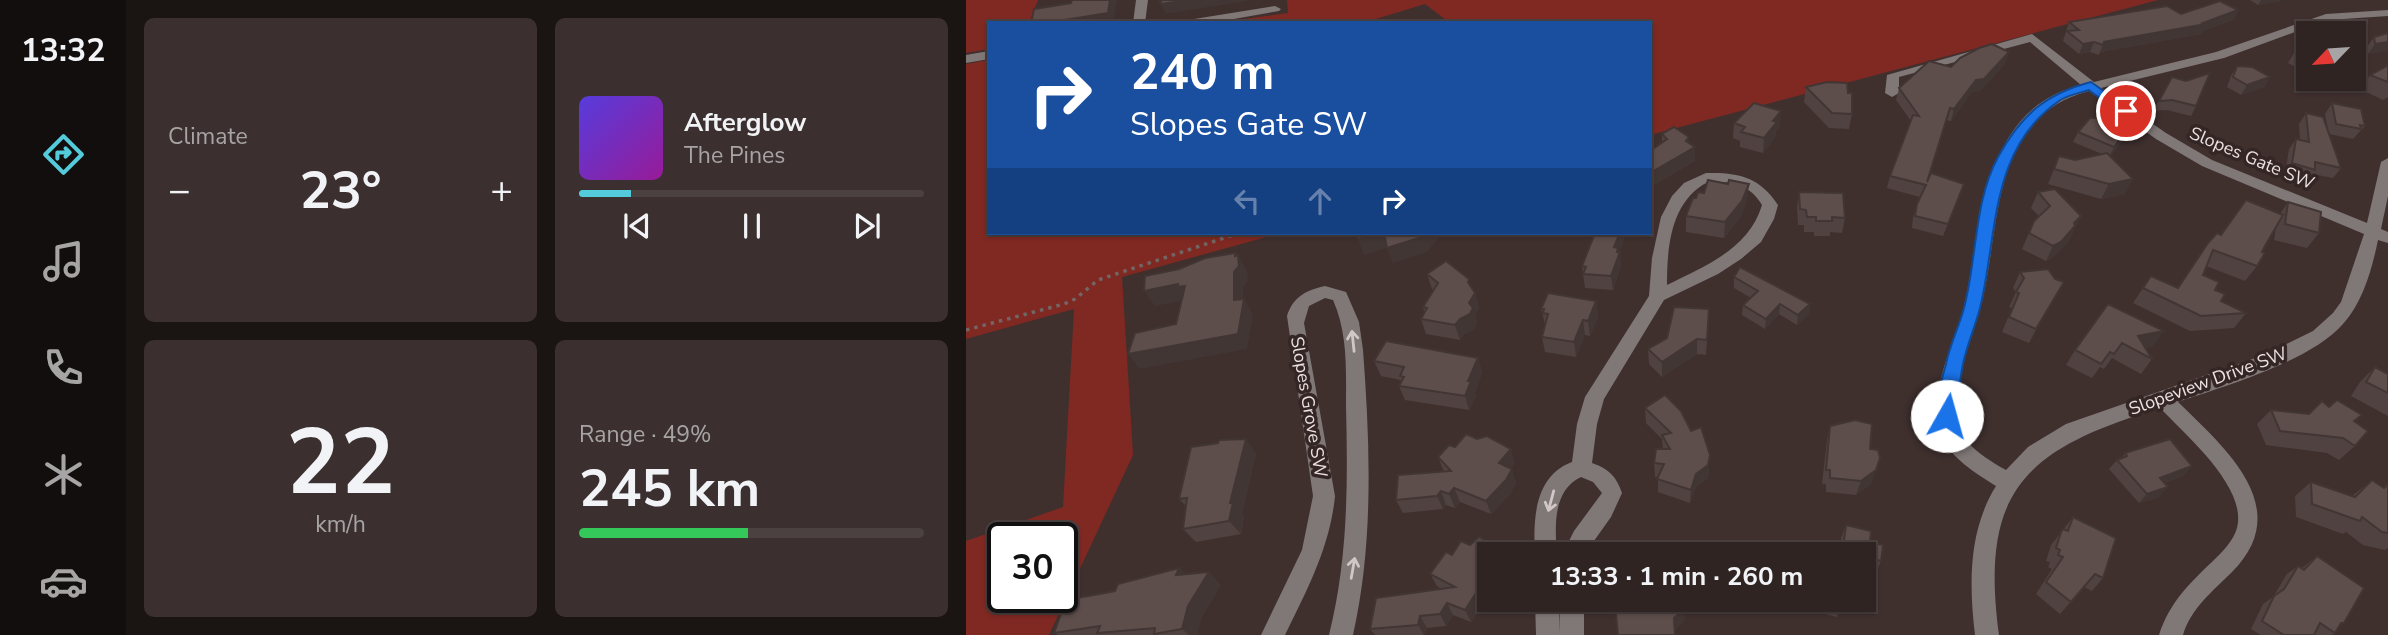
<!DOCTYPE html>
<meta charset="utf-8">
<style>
:root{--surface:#2f2422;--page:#3b302f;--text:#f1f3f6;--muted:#a7a4a5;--line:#4a4140;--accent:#53cbdb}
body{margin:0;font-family:"Nunito Sans",sans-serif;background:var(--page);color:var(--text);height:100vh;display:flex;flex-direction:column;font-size:26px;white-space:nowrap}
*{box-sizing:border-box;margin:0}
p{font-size:23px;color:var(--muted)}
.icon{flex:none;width:38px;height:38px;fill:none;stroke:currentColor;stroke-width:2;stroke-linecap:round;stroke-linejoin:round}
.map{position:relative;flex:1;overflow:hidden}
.panel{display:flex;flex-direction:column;gap:18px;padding:18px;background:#1a1413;width:840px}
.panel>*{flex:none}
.banner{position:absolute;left:21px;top:21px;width:665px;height:214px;border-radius:0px;box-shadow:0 2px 5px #0004,0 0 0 2px var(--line);background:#1a4fa0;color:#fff;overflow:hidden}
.needle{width:46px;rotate:245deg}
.controls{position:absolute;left:1330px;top:21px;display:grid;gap:14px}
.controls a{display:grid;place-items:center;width:70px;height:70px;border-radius:0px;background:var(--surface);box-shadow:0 2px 5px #0004,0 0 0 2px var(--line);font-size:35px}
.speed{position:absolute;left:21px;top:522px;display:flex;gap:14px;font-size:35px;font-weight:700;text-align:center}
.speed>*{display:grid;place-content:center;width:91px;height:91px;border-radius:50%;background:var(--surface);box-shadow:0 2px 5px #0004,0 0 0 2px var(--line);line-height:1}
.speed .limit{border:4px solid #111;border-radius:10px;background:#fff;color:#111}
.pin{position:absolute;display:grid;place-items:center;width:60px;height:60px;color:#fff;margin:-30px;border:4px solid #fff;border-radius:50%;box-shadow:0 2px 7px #0007}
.me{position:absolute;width:77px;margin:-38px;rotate:7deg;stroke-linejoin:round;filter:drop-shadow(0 0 5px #0008)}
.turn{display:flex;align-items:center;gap:24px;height:147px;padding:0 28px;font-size:32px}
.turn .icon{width:91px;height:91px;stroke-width:2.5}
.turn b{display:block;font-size:49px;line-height:60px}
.lanes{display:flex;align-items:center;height:66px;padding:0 28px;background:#0003;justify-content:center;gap:35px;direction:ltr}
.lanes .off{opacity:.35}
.big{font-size:52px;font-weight:700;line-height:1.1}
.panel .widget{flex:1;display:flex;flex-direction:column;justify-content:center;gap:10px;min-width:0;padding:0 24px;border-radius:10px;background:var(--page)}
.panel .dial{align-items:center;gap:0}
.dial b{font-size:91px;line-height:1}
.song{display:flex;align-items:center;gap:21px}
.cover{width:84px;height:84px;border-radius:10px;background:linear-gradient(135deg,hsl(250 70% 55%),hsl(300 70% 35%))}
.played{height:7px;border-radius:4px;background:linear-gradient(90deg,var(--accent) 15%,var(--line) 15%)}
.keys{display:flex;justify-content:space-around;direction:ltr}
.heat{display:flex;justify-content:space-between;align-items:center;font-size:38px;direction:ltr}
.charge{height:10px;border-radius:5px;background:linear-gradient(90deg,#34c759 49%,var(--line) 0)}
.panel .tiles{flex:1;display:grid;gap:18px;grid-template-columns:repeat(2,1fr)}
.trip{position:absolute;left:511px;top:542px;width:399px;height:70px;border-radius:0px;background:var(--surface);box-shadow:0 2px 5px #0004,0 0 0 2px var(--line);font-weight:700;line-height:70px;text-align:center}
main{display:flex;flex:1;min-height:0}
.dock{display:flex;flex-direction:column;width:126px;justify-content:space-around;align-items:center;background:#130e0e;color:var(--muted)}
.dock .icon{width:49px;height:49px}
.dock .on{color:var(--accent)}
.dock b{font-size:32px;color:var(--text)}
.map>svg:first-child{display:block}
.green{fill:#802822;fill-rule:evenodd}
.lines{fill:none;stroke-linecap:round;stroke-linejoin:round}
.path{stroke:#736564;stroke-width:3.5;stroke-dasharray:3.5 5;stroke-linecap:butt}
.minor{fill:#807877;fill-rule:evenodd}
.wall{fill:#504240}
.shaded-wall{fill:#413634}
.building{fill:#5d4d4b;stroke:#413634;stroke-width:2}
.oneway{stroke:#d0c7c6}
.route{fill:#1a73e8;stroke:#114b97;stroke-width:2}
.labels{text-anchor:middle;stroke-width:7;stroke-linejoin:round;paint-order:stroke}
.street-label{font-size:18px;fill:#ebe1e0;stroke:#342624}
</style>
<main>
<nav class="dock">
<b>13:32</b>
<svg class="icon on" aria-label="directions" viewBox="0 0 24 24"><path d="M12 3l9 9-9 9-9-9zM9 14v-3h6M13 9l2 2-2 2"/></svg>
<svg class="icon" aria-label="music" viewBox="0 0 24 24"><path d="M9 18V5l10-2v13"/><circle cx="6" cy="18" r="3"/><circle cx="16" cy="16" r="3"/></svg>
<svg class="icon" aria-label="phone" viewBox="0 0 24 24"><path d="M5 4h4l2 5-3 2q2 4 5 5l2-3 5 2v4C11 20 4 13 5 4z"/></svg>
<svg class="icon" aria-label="climate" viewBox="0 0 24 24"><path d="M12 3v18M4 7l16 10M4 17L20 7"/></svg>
<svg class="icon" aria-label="car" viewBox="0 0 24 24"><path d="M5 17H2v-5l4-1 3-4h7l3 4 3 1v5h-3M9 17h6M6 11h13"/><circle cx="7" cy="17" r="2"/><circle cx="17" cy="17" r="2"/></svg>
</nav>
<section class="panel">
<div class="tiles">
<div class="widget"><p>Climate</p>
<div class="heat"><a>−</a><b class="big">23°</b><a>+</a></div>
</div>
<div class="widget">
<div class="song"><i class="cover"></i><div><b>Afterglow</b><p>The Pines</p></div></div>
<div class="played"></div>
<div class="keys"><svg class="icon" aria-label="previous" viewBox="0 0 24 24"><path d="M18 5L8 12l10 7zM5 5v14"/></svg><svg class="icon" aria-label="pause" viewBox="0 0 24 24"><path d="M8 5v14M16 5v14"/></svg><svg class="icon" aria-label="next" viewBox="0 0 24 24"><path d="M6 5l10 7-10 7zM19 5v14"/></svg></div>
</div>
<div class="widget dial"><b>22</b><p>km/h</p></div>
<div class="widget"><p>Range · 49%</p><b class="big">245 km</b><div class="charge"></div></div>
</div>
</section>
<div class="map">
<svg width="1422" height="635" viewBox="0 0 1422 635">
<rect width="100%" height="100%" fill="#3f302e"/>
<!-- green -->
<g class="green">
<path d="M0,0H72L63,23H23V49L0,53Z"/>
<path d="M321,0H1192L684,135V23H484L459,4L397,23H248L322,13Z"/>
<path d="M23,60V233H315L156,277L167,455L83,635H0V541L97,507L108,309L0,339V64ZM96,537V597H37V537Z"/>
</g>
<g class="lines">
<!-- path -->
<path class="path" d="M0,330L98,304L109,299L132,280L273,233"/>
<!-- minor -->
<g class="minor">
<path d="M170,0H182L179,23H167Z"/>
<path d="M309,6L315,9L313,11L245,23H216L222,20Z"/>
<path d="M1422,10V16L1362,20L1258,58L1135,88L1200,133L1246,160L1401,223L1415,162L1422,158V196L1415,229L1422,232V243L1412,240C1406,269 1397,302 1377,324C1345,361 1259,386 1212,402C1259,448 1330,508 1266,572C1247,591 1225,608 1217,635H1193C1204,601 1225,582 1250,558C1260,548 1271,536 1272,522C1276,483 1219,434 1194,408C1061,449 1013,488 1033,635H1009C1003,585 1002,531 1030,486C1011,474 984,458 976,436C960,393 988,347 998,306C1017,224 1014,110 1115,85L1064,42L933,77V93L926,97L919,93L921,75L1066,34L1128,82L1250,52L1360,14ZM1123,91L1190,139L1236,166L1398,234L1375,302L1367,313L1347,331L1298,355L1100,424L1062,447L1040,470C1024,461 1000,447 993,428C981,390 1004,345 1014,309C1036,231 1021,117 1123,91Z"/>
<path d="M23,51V59L0,63V55Z"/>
<path d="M740,173C772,172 794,177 812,205L808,219L795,242L775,259L752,274L698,300L638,399L631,424L626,463C643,469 650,476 656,493L645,517L618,555H596L608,531L636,493L627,482L615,477C586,491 589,527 591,555H569C567,520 568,476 606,462L611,424L619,397L683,296L686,258L695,217L706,196L718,183ZM742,182C766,181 783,184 796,205C783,249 739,266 701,285C701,246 705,201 742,182Z"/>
<path d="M359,286L380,292L393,322L397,350C404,444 408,542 387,635H363C382,559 382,484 380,406C380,370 382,334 367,300L359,298L343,306L338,323L369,496C364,547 341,590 319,635H295L336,550L347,496L321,316C327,297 340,290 359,286Z"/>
<path d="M569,600H593L594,635H570Z"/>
<rect x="594" y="600" width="24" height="35"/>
</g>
</g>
<!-- wall -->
<g class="wall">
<path d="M1284,0H1315V1L1292,5Z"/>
<path d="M1272,10L1267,20L1236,31L1235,34L1134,52L1133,55L1124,52L1113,54L1097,41L1103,22Z"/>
<path d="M1422,33L1402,54L1401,47L1408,37Z"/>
<path d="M1342,46V74L1322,63L1328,53Z"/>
<path d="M1039,64L1014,91L1006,92L985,121L980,120L961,181L998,184L977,236L946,228L947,217L954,197L921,188L924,176L945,121L930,100L933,88L985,67Z"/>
<path d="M1422,65V97L1417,100L1394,89L1404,75Z"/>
<path d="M1271,66L1304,77L1298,87L1275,95L1261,87L1265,76Z"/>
<path d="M1206,77L1230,106L1225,116L1201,110L1187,111Z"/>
<path d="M840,87L882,93L886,114L883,129L863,128L838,102Z"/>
<path d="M1366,103L1399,126L1387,139L1363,134L1375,168L1367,178L1346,174L1342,180L1319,174L1323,149L1330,139L1334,140L1333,124L1340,113L1362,130L1359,114Z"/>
<path d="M768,123L814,126L810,130L809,137L797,153L774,147V141L767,138Z"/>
<path d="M1112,132L1161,135L1144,156L1159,194L1135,199L1082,184L1093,156L1109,160L1136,154L1107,142Z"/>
<path d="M696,134L723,137V143L729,147V161L684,187V151L696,143Z"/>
<path d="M762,184L781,199L775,216L758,238L720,232V216L730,198L738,193Z"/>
<path d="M833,192L879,218L876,233L864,232V236H848V232H838V225H832L831,207Z"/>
<path d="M1072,192L1115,216L1102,242L1087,257L1080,261L1056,249L1068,221L1073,216L1065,208Z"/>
<path d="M1322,202L1353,233L1341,248L1308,240L1310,228L1299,246L1291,266L1279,281L1240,266L1237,275L1249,290L1255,301L1280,313L1268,328L1224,331L1167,303L1185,276L1212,288L1255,235L1314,214Z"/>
<path d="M653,252L655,266L647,290L619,288L616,266Z"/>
<path d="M1054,272L1089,279L1098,282L1063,343L1036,332L1046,308L1043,307L1050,292L1047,288Z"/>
<path d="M461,274L505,288L509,293L513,308L509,315L511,323L508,329L498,334L494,340L460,334L455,319L458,312L457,307L468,290L466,289Z"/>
<path d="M768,277L844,304L843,314L831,325L813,314L799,329L776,315L777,305L785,298L768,288Z"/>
<path d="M630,301L632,316L624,336L619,335L610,357L579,352L576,337L579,324L575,309Z"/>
<path d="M1142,304L1187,346L1179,348L1186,359L1175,374L1146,358L1138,369L1134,367L1126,378L1100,365L1109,350Z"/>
<path d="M743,309L740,355L731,354L696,377L683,364L682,349L701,338Z"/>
<path d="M512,358L516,373L509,392L510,396L503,410L439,400L433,386L435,380L415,376L408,361Z"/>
<path d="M1409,367L1422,374V416L1385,396L1394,382Z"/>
<path d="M1363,407L1396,415L1388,422L1389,446L1373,460L1361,453L1300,445L1291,424L1305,410L1343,414Z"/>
<path d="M679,408L743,469L742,478L730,487L724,503L692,492V477H689L688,463L697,449L696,439L680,423Z"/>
<path d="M864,426L904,449L905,484L890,495L860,492V484H856L861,440Z"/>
<path d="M290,453L276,514L278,516L275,534L230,542L217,529L220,506L213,499Z"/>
<path d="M1159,453L1226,466L1217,476L1198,483L1193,497L1173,503L1143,469L1151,460L1156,458Z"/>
<path d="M472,457L549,463L545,468L550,483L544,494L525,514L494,502L489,508L480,505L477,509L437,513L430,500L478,472Z"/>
<path d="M1406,480L1417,487L1422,483V548L1419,550L1397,545L1380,532L1377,534L1330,517L1329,496L1345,482L1386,496Z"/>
<path d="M1107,517L1137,578L1126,591L1118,587L1094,614L1070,594L1086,569L1082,567L1084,562L1080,561L1085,545Z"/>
<path d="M880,525L904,542L915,561L910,573L904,572L901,590L898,598V555H873L875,538Z"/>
<path d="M486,555H523V594L505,622L487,615L480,626L461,628L459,635H409L404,629L476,589L471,586L464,574Z"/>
<path d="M1351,556L1378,623L1373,626L1369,633L1366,635H1295L1285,629L1297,604L1307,597L1321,574L1332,566L1336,568Z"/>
<path d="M213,568L220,574L255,585L235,618L231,635H92L88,633Z"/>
<path d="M844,600H876L871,617L843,610Z"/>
</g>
<!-- shaded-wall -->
<g class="shaded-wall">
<path d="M144,0H151L147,22L80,23Z"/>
<path d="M192,0H286L200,14Z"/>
<path d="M1295,0H1315V1L1292,5Z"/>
<path d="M1272,10L1267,20L1236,31L1235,34L1134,52L1138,42L1237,23Z"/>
<path d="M1128,42L1124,52L1113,54L1117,44Z"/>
<path d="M1422,42V51L1402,54L1409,44Z"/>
<path d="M1043,52L1039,64L1014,91L1006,92L985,121L988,109L1010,80Z"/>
<path d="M1304,77L1298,87L1275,95L1281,85Z"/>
<path d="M815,111L814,126L810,130L809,137L797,153L798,138L807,121Z"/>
<path d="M1166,124L1161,135L1143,157L1148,147Z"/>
<path d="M723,137V151L729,147V161L684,187V173L720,141Z"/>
<path d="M1167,179L1159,194L1135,199L1143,184Z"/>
<path d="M783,184L781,199L775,216L758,238L759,222Z"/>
<path d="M1115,216L1102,242L1087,257L1080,261L1087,246Z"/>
<path d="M416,233H472L473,237L461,252L427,263L421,248L398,255L392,239Z"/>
<path d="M654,233H661L653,253L654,252L655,266L647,290L645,276L648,247Z"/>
<path d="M269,253L273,261L272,255L281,271L282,281L277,287V302L278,299L287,315L281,349L174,369L162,354L268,300Z"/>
<path d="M1098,282L1090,297L1063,343L1070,329Z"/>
<path d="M212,284L219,286L220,300L189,306L178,291Z"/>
<path d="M509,293L513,308L509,315L511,323L508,329L498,334L494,340L489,325Z"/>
<path d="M630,301L632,316L624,336L622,321Z"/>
<path d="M814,304L813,314L799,329L800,319Z"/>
<path d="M844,304L843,314L831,325L832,315Z"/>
<path d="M617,320L619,335L610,357L608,342Z"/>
<path d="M1198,331L1187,346L1168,350L1172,336Z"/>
<path d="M731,339V354L696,377V362Z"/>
<path d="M512,358L516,373L509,392L510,396L503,410L499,396L502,381Z"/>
<path d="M280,439L290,453L276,514L278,516L275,534L263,521L264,503Z"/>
<path d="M545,449L549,463L537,477L533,463Z"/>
<path d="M744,455L742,478L730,487L724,503L725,490L730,474Z"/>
<path d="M1226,466L1217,476L1185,487L1194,478Z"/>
<path d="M546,469L550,483L544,494L525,514L520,501Z"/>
<path d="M910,470L905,484L890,495L895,481Z"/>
<path d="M1202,487L1193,497L1173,503L1181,494Z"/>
<path d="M488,488L494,502L489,508L483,494Z"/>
<path d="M475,491L480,505L477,509L471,496Z"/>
<path d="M535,548L537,555H530Z"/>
<path d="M213,568L226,580L210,575Z"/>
<path d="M243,572L255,585L235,618L231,635H223L216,629L222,606Z"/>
<path d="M523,573V594L505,622L499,610Z"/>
<path d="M481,603L487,615L480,626L474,614Z"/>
<path d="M720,608L719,620L709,630L708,618Z"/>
<path d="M454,616L461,628L459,635H458L452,625Z"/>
</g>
<!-- building -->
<g class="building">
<path d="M106,0H144L142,13L80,23H65L68,9L105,3Z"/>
<path d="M195,0H222L195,4Z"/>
<path d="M1254,1L1272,10L1237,23L1240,24L1138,42L1137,45L1128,42L1117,44L1101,31L1113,30L1103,22L1201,6L1215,14Z"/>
<path d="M1422,33V42L1409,44L1408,37Z"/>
<path d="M1026,44L1043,52L1018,79L1010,80L988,109L984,108L961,182L965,173L998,184L982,224L949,216L951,204L960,185L924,176L947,115L953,116L933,88L963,61L985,67L994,58L1013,48Z"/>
<path d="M1342,46V60L1328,53Z"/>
<path d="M1422,65V82L1404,75L1421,66Z"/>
<path d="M1271,66L1286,67L1304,77L1281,85L1267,77Z"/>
<path d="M1244,73L1230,106L1206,100L1193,101L1206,77L1220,81Z"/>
<path d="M861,82L881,83L882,93H886V114L866,113L840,87Z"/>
<path d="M788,103L815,111L807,121L811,122L798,138L775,132L779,127L768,123Z"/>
<path d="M1366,103L1395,109L1399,126L1394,125L1395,129L1370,124Z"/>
<path d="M1340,113L1357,117L1375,168L1349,162V170L1326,163L1330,139L1343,142Z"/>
<path d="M1149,117L1166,124L1148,147L1112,132L1124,118Z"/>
<path d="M708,127L723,137L720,141L729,147L684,173V151L701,139L696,134Z"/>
<path d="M1141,153L1167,179L1143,184L1088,169L1093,156L1109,160Z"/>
<path d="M742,180L762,184L763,180L783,184L776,201L759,222L720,216L727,198H730L732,192L738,193Z"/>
<path d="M1089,189L1115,216L1108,223L1109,226L1095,242L1087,246L1063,233L1068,221L1084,206L1072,192Z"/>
<path d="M833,192L877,193L879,218L866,217V221H850V217H841L840,210L834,209Z"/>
<path d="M1280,200L1317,215L1299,246L1296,252L1299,253L1291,266L1247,250L1237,275L1253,282L1249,290L1259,294L1255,301L1280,313L1235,316L1177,288L1185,276L1212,288L1242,243L1251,233L1255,235Z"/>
<path d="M1322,202L1355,212L1353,233L1319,224Z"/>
<path d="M391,233H416L392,239Z"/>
<path d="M418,233H460L456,237L421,248Z"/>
<path d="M629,233H654L648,247L652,248L651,252H654L645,276L617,274L620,267L616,266Z"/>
<path d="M269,253V256L272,255L273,266L268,272V300L278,299L272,334L162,354L169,333L210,324L219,286L211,287L212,284L178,291L179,276L213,269L239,258Z"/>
<path d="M480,261L503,279L502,282L509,293L503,303L507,308L504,314L494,319L489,325L455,319L461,308L457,307L472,283L461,274Z"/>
<path d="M774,267L844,304L832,315L814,304L800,319L777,305L792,291L768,277Z"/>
<path d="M1082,269L1089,279L1098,282L1070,329L1043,317L1053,293L1050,292L1058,278L1054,272Z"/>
<path d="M582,293L630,301L622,321L617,320L608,342L576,337L582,314L577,313L578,309H575Z"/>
<path d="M1142,304L1198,331L1172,336L1186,359L1156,343L1148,354L1144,352L1135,364L1109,350Z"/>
<path d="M708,307L743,309L741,340L731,339L696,362L682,349L701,338Z"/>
<path d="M420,341L512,358L502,381H505L499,396L433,386L438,377L434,376L438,367L408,361Z"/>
<path d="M1409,367L1422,374V393L1400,382Z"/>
<path d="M699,395L715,411L725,431L735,427L744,455L742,465L730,474L725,490L691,479L698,464L688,463L690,449H704L696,435L705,433L679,408Z"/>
<path d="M1371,400L1396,415L1388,421L1402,431L1389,446L1377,438L1314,431L1305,410L1343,414L1356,401L1363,407Z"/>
<path d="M889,420L906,424L904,449L912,450L914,458L910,470L895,481L864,478V470H860L864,426Z"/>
<path d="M500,434L511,439L521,436L545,449L533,463L546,469L540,480L520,501L488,488L483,494L475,491L471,496L430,500L432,475L485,471L472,457L483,445L489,447Z"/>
<path d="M280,439L264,503H267L263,521L217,529L221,498L213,499L225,447L252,443L253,440Z"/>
<path d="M1204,439L1226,466L1194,478L1202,487L1181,494L1151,460L1161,456L1159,453Z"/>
<path d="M1406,480L1418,488L1422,484V533L1416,532L1396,517L1394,521L1346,504L1345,482L1389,497Z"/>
<path d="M1107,517L1150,538L1137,578L1129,574L1105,602L1080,582L1097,557L1092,555L1094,550L1090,548L1095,532L1097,529L1102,531Z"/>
<path d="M880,525L905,531L904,542L917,545L915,561L905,558L901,590L898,589V555H876Z"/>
<path d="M513,537L535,548L530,555H523V573L499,610L481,603L474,614L454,616L452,625L404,629L410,598L489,587L464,574L480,552L486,555L495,541L504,545Z"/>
<rect x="659" y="547" width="31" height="8"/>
<path d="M1351,556L1398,588L1378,623H1375L1369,633L1354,623L1348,635H1318L1296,621L1308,596L1318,589L1332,566L1338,570Z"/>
<path d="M213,568L210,575L243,572L222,606L216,629L188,634L189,628L131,633L134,626L88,633L100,600L149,591L152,584Z"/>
<path d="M652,600H719L720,608L708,618L709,635H652L649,604L652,605Z"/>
<path d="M857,600H876L875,605Z"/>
</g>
<!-- one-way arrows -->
<defs><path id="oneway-shaft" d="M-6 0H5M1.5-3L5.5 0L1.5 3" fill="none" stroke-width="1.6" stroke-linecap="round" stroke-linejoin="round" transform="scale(1.75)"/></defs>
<g class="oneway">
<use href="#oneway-shaft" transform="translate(387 341) rotate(-96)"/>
<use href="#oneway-shaft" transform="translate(585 501) rotate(105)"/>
<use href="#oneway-shaft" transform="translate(387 568) rotate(-80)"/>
</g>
<!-- route -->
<path class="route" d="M1125,82L1166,111L1155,114L1123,90C1114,93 1101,95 1093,101C1023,149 1032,235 1014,308C1009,327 1001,345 997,364C994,377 991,413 987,421L981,423L974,421C966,405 976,380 980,364C984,344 993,327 998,308C1011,259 1008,201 1032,157C1055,115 1079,94 1125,82Z"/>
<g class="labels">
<!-- street labels -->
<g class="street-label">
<text transform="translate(1286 158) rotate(23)" y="6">Slopes Gate SW</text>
<text transform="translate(1242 381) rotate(-20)" y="6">Slopeview Drive SW</text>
<text transform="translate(343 407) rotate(80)" y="6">Slopes Grove SW</text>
</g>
</g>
</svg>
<div class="controls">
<a><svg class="needle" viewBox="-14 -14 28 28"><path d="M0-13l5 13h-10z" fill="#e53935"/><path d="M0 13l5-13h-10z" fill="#a7a4a5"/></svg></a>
</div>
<div class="speed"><div class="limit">30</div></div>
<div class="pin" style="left:1160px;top:111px;background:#d93025"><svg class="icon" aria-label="arrive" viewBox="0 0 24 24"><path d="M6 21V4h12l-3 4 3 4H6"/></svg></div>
<svg class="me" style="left:981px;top:416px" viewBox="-20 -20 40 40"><circle r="19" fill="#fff"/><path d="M0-13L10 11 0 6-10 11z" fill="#1a73e8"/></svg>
<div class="trip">13:33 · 1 min · 260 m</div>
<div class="banner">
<div class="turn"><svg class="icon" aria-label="right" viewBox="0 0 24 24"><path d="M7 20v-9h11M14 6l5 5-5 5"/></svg><div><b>240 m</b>Slopes Gate SW</div></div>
<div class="lanes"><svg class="icon off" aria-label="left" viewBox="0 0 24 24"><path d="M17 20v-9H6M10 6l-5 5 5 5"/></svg><svg class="icon off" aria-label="ahead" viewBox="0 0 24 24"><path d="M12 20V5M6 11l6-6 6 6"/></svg><svg class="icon" aria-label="right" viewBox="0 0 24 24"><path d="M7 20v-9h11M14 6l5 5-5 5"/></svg></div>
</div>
</div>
</main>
